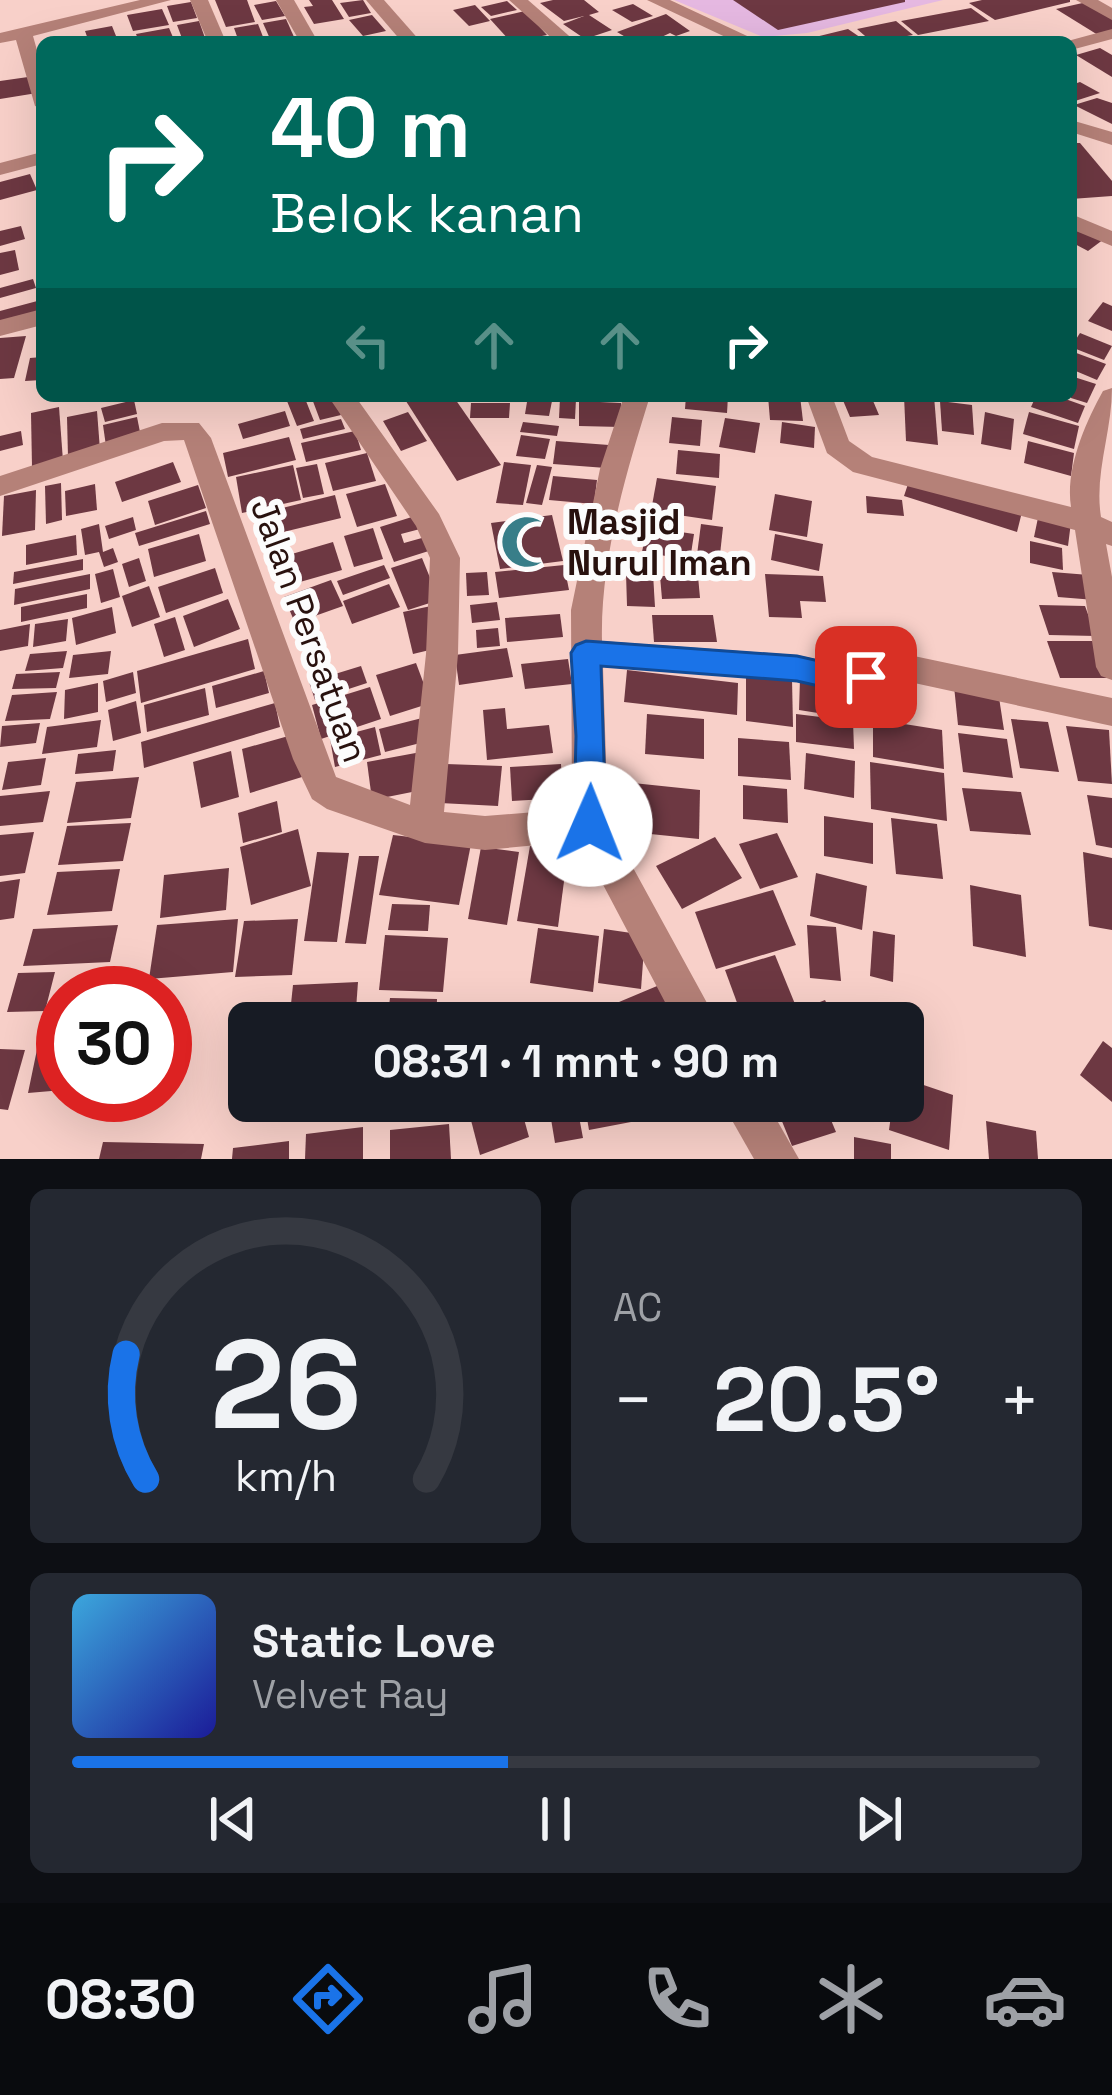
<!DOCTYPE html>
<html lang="id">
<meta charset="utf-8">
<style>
:root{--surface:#171b24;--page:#242831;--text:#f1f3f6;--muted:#9ea1a6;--line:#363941;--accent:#1a73e8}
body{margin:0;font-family:"Space Grotesk",sans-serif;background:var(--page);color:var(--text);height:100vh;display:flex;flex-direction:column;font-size:45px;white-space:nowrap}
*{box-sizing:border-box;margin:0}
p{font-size:39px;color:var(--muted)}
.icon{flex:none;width:66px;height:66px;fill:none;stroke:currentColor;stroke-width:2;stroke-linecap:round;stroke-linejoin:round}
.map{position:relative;height:1159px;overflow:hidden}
.side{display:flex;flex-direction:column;gap:30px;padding:30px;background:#0d0f14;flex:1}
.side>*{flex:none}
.top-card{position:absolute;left:36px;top:36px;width:1041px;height:366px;border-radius:18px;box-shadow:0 12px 48px #0002;background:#00695c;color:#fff;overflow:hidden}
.speed{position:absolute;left:36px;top:966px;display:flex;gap:24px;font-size:60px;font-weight:700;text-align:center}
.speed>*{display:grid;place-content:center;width:156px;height:156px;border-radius:50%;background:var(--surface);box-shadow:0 12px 48px #0002;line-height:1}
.speed .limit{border:18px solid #d22;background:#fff;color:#111}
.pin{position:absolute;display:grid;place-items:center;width:102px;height:102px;color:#fff;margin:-51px;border-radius:24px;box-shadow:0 6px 18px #0006}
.me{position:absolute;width:132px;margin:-66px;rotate:1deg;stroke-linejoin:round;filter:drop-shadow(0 0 9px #0008)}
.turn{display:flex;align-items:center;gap:42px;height:252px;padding:0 36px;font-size:54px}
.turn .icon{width:156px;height:156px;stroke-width:2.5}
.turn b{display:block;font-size:84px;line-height:102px}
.lanes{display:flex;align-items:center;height:114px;padding:0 36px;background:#0003;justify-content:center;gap:60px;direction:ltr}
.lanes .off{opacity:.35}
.big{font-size:90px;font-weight:700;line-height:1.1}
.side .card{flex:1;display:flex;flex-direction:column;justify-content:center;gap:18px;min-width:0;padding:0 42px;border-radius:18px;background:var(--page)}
.side .dial{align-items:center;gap:0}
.dial svg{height:312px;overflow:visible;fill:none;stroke:var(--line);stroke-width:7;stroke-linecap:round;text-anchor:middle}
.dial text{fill:var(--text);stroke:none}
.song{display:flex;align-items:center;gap:36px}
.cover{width:144px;height:144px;border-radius:18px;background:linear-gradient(135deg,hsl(200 70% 55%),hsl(240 70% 35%))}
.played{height:12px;border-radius:6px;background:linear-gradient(90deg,var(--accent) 45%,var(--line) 45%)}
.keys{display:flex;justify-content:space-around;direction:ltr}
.heat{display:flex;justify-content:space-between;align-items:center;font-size:66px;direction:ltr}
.side .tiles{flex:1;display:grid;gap:30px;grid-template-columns:1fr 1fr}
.card:last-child{grid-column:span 2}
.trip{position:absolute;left:228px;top:1002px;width:696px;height:120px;border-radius:18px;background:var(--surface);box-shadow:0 12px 48px #0002;font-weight:700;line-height:120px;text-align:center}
.tabs{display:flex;height:192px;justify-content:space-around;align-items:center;background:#090b0e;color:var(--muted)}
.tabs .icon{width:84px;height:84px}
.tabs .on{color:var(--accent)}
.tabs b{font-size:54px;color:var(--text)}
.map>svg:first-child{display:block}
.green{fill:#e5b8e1}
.building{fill:#6d3842}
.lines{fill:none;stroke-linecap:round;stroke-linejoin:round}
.minor{fill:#b58178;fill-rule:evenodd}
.route{fill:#1a73e8;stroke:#114b97;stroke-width:3}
.labels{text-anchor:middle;stroke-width:12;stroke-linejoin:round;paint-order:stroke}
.poi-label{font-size:36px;font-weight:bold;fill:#28110e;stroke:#fcfcfc;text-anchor:start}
.street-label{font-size:36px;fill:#28110e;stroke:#fcfcfc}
</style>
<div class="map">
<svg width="1112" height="1159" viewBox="0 0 1112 1159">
<rect width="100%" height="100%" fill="#f8d0c9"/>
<!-- green -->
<path class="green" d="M674,0H943L807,33L763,37Z"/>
<!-- building -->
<g class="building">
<path d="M215,0H247L255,22L226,27Z"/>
<path d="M309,0H332L344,19L314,24L304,7L313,6Z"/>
<path d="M363,0L371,13L349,17L340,3Z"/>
<path d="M553,0H584L599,12L589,15L612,30L585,39L563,24L584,16L564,21L540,3Z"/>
<path d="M733,0H905V2L778,30Z"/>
<path d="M982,0H1070V2L995,20L969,3Z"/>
<path d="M276,1L285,16L262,20L254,5Z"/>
<path d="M507,1L517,10L491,16L481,7Z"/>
<path d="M191,2L197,18L173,22L167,6Z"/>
<path d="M1087,2L1112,17V31L1098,35L1056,9Z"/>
<path d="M633,4L653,16L632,22L612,10Z"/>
<path d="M475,5L490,21L469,26L453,10Z"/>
<path d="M971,8L989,21L918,35L901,21Z"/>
<path d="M162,9L169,25L133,31L127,15Z"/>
<path d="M525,11L547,35L511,42L490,19Z"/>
<path d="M666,14L690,31L676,36L670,33L651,42H634L617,32Z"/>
<path d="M372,15L386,31L363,36L349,20Z"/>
<path d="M286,19L294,37L271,41L263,23Z"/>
<path d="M199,21L205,38L183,41L177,25Z"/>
<path d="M896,21L913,35L872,42L857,29Z"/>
<path d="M258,24L265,42H239L234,28Z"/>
<path d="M112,26L118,41L89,42L85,31Z"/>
<path d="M169,28L175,42H139L136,34Z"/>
<path d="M848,29L867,42H803V40Z"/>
<path d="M1100,48L1112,55V77L1076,55Z"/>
<path d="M35,76L37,93L0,99V81Z"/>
<path d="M1080,82L1100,93L1075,101L1071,85Z"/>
<path d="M1097,98L1112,103V124L1074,105Z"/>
<path d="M1071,143H1080L1112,181V196L1071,199Z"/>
<path d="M30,174L37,190L0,200V182Z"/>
<path d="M21,226L25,239L0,246V231Z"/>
<path d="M1071,226L1104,239L1088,251L1071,242Z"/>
<path d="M15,250L19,270L0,275V253Z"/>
<path d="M33,279L36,288L0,298V288Z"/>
<path d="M41,300L42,313L0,325V311Z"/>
<path d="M1103,302L1112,306V331L1088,321Z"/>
<path d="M1080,333L1112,346L1104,360L1071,347Z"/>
<path d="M26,336L14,378L0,379V338Z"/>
<path d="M1071,351L1106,364L1097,380L1071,369Z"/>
<path d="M42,357V380L25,381L30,358Z"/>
<path d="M1071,376L1096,384L1087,403L1071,398Z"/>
<path d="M285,396H304L314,421L297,426Z"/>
<path d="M311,396H333L341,415L320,420Z"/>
<path d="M410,396H453L501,465L457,481L404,398Z"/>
<path d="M528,396H553L549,416L525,414Z"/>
<path d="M686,396H728L727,413L685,409Z"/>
<path d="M768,396H800L803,421L770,420Z"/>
<path d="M871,396L879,415L850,417L842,398Z"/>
<path d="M904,396H934L938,445L906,441Z"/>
<path d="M1036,396H1057L1085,406L1078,423L1031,407Z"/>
<path d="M560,398L576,399L575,419L559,418Z"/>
<path d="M134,400L137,414L105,422L101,408Z"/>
<path d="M579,401L621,403V427L579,426Z"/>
<path d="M940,401L972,405L974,435L942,431Z"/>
<path d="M471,403H510L509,418H470Z"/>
<path d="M59,407L63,461L32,467L31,413Z"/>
<path d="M97,411L100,450L68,457L67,417Z"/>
<path d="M285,411L290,426L243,439L238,424Z"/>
<path d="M408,412L427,441L401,451L383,421Z"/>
<path d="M985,412L1014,419L1011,450L981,444Z"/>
<path d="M1029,412L1079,426L1074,449L1023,434Z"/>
<path d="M137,417L141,437L106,446L103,425Z"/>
<path d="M672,417L702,420L700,446L669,443Z"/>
<path d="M725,418L760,423L755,453L719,447Z"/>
<path d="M341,419L345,429L303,439L300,429Z"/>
<path d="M523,422L559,426L557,436L520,432Z"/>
<path d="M782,422L815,427L814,448L780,443Z"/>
<path d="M21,431L23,445L0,451V436Z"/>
<path d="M355,431L361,450L306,462L301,443Z"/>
<path d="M521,435L550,439L545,459L516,456Z"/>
<path d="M289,437L296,460L228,477L223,453Z"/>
<path d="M556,441L609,445L606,468L553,464Z"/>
<path d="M1028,441L1074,453L1071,476L1024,463Z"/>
<path d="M678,450L720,454L719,478L676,474Z"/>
<path d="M367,453L376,481L333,491L325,463Z"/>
<path d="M173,462L181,482L122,502L115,482Z"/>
<path d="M504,462L531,465L523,505L496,503Z"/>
<path d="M317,464L324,494L303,498L296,468Z"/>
<path d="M293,465L301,500L242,513L236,477Z"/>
<path d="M537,465L552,467L542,505L526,503Z"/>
<path d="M553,476L597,480L594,504L549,500Z"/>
<path d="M657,478L716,486L712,520L651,511Z"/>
<path d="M910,478L1022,512L1017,532L904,496Z"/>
<path d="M61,483L62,520L46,524L45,486Z"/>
<path d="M95,484L97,510L66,516L65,491Z"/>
<path d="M385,484L397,516L357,527L346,494Z"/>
<path d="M198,485L206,508L155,525L148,501Z"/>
<path d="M36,490L35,530L2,536L4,496Z"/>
<path d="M775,494L812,501L807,537L769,530Z"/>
<path d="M335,495L341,518L271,535L266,512Z"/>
<path d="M866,496L902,500L904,516L867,513Z"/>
<path d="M206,511L210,524L139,546L135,533Z"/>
<path d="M1039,513L1071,522L1068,546L1034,537Z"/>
<path d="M552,515L563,561L500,569L491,523Z"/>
<path d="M415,516L420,529L401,534L404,543L429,536L435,549L394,562L380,527Z"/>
<path d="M133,517L136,530L109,539L105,526Z"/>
<path d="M99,524L103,552L113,548L118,562L104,567L99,552L85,555L81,529Z"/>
<path d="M701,524L723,527L718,573L695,570Z"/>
<path d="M647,527L694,534L690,560L642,552Z"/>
<path d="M373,528L383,559L354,567L344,536Z"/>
<path d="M199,534L206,561L154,577L148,549Z"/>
<path d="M775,534L823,544L819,571L771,560Z"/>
<path d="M76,535L77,555L26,565V545Z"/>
<path d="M1030,541L1062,548L1063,570L1030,563Z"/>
<path d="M333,542L342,570L293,584L285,556Z"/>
<path d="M139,558L146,581L129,587L122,564Z"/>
<path d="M422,558L439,600L408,610L391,568Z"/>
<path d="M83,559V570L13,584L14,572Z"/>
<path d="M384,565L390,578L343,595L337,581Z"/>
<path d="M564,565L569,590L499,598L495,572Z"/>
<path d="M215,568L223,593L166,613L158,587Z"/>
<path d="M113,569L120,597L101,603L95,574Z"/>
<path d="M487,572L489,595L467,596L466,573Z"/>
<path d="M1052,572L1089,575L1095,600L1058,597Z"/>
<path d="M626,573L653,574L655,607L627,606Z"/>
<path d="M90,574V589L14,605L15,589Z"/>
<path d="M765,574L823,576L826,602L800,601L802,618L769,617Z"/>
<path d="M660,576H698L700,598L662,599Z"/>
<path d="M331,580L343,606L295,623L284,597Z"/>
<path d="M389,584L400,607L352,624L343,601Z"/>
<path d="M149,586L160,617L132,627L122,596Z"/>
<path d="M87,594V608L21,622V607Z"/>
<path d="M228,599L240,629L194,647L183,616Z"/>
<path d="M497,602L500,620L472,623L470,605Z"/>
<path d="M1039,605L1085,606L1096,636L1049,635Z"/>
<path d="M431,606L442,647L413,654L403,612Z"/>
<path d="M112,607L116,633L76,645L72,618Z"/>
<path d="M560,614L563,637L507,642L505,618Z"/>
<path d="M652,615H713L717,642H654Z"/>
<path d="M175,617L185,650L164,657L154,624Z"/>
<path d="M68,619L66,641L33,647L35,624Z"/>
<path d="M30,624L28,646L0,651V630Z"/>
<path d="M498,628L500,646L477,648L476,630Z"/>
<path d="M248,639L255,669L141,703L137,671Z"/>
<path d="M1047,641H1093L1107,678H1060Z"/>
<path d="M507,648L513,677L459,685L455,655Z"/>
<path d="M67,651L63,668L25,671L30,654Z"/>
<path d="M111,651L108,674L69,678L73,655Z"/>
<path d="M568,659L572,684L525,689L521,664Z"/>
<path d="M416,663L431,703L390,716L376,675Z"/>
<path d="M361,666L367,683L315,700L309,682Z"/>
<path d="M627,670L738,683L737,715L624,702Z"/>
<path d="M264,671L269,693L216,708L212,686Z"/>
<path d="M60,672L56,688L12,689L16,674Z"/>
<path d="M133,672L136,693L106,702L103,681Z"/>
<path d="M746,674L792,679L793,727L746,721Z"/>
<path d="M800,679L856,688V719L799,710Z"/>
<path d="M98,683V712L64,719L65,690Z"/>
<path d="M954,686L998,691L1004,730L958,725Z"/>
<path d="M370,687L381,719L321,739L312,705Z"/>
<path d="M205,688L209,715L147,732L144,705Z"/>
<path d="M57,692L50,719L5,721L12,695Z"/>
<path d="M136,701L141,733L113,741L108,710Z"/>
<path d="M275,703L280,727L144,768L141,742Z"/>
<path d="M505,708L507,729L549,725L553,753L487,760L483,710Z"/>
<path d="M647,714L704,719V759L645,754Z"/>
<path d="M796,714L853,721L854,749L796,742Z"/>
<path d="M426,717L432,740L385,752L379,729Z"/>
<path d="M873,719L942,730L944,769L873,757Z"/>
<path d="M1011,719L1048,722L1059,772L1020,768Z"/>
<path d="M101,720L97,747L42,754L47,727Z"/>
<path d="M40,723L36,743L0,747L2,726Z"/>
<path d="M1066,726L1109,730L1112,784L1078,781Z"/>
<path d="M375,727L381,755L335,767L330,739Z"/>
<path d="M958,733L1007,739L1013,778L963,772Z"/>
<path d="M292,735L302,777L250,793L242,749Z"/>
<path d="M738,738L789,742L791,780L738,776Z"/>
<path d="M116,750L113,771L75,774L78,754Z"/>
<path d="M231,751L239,797L201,808L193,762Z"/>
<path d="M421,752L427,789L372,800L367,762Z"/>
<path d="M806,753L855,761L854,798L804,789Z"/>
<path d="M46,758L41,785L2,790L8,762Z"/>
<path d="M870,762L944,773L947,821L871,809Z"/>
<path d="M446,764L502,766L498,806L440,803Z"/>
<path d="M561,764L563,798L512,801L510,767Z"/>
<path d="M139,777L131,818L67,823L76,782Z"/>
<path d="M633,783L700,790L699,839L631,832Z"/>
<path d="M743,785L787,789L788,823L743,819Z"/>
<path d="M962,788L1021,792L1031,835L970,831Z"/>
<path d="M50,791L43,822L0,826V796Z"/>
<path d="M1087,795L1112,798V848L1096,845Z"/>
<path d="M277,801L282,832L243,843L238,813Z"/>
<path d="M824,816L873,823V864L824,856Z"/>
<path d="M891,818L937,824L943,879L896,874Z"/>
<path d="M131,823L123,861L58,865L67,826Z"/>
<path d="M298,829L311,886L251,905L240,847Z"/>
<path d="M34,832L25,873L0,876V835Z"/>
<path d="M777,833L798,877L760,889L739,844Z"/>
<path d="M393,835L471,844L459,905L379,895Z"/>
<path d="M715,837L742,878L682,909L656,866Z"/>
<path d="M530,846L568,851L558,927L517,921Z"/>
<path d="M481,847L519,852L507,925L468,919Z"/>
<path d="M317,852L349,853L337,942L304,941Z"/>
<path d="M1083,852L1112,858V930L1089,926Z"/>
<path d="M359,856H379L366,944L345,943Z"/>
<path d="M229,868L226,910L160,918L164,875Z"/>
<path d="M120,869L112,911L47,915L57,872Z"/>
<path d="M816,873L867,886L862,930L810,916Z"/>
<path d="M20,879L14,918L0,920V882Z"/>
<path d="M970,885L1021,895L1026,957L973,946Z"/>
<path d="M773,890L796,945L716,969L695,912Z"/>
<path d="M392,904L430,905L428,931L388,930Z"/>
<path d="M238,919L233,972L149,979L157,925Z"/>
<path d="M298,919L292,975L235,977L244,921Z"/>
<path d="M118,925L110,962L23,966L33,929Z"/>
<path d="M807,925L836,927L841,981L810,978Z"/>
<path d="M538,928L599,936L593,992L530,983Z"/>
<path d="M604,929L645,935L641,989L598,983Z"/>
<path d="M873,931L895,935L893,982L870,976Z"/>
<path d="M385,935L448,938L443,992L379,990Z"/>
<path d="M775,955L795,1004L743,1019L725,970Z"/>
<path d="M55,972L45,1011L63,1009V1090L28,1093L45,1011L7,1012L18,973Z"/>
<path d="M669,981L687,1023H628L619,1002Z"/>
<path d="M358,982L355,1023H289L293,985Z"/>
<path d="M390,998L437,999L436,1023H387Z"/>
<path d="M825,1000L836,1023H779L777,1019Z"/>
<path d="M1103,1041L1112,1048V1102L1080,1075Z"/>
<path d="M0,1049L25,1050L8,1110L0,1109Z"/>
<path d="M903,1078L953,1095L949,1150L889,1130L893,1101H903Z"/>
<path d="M281,1101H350L349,1114L279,1118Z"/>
<path d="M365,1101H420L419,1117H364Z"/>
<path d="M466,1101H519L529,1137L480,1155Z"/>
<path d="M548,1101H576L583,1138L555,1143Z"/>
<path d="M584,1101H649L652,1118L589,1130Z"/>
<path d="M799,1101H823L836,1132L792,1146L777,1109Z"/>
<path d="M986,1121L1036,1131L1038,1159H989Z"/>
<path d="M449,1124L451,1159H390V1130Z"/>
<path d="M363,1127V1159H305L306,1134Z"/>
<path d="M854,1137L891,1144V1159H854Z"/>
<path d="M289,1141V1159H232L233,1148Z"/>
<path d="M103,1142L204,1144L201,1159H99Z"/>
</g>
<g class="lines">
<!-- minor -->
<g class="minor">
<path d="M140,0H171L33,36L42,68V108L35,106L16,40L0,43V33Z"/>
<path d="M190,0H208L226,42H208Z"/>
<path d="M276,0H294L318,42H300Z"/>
<path d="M366,0H384L421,42H402Z"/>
<path d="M509,0H528L576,42H556Z"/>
<path d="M647,0H670L760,42H736Z"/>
<path d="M1076,0H1098L1112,8V20Z"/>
<path d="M1112,29V39L1071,50V42H1064Z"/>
<path d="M1071,120L1112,132V145L1071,132Z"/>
<path d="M42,152V164L0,175V163Z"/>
<path d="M1071,214L1112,231V246L1071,229Z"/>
<path d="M42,309V325L0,336V320Z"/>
<path d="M1112,388C1112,432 1094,474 1101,517L1112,522V546L1106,544L1112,577V680L1101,676L1096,667L1075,530L853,472L827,453L806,396H832L849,441L872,457L1071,507C1065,470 1085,423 1103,391Z"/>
<path d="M328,396H355L439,514L460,558L458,654L444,812L485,816L572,809L571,610L600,469L624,396H650C626,473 600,560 602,641L797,655L853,667L859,654L876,648L1112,698V726L882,676L877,687L858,696L797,681L603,667L608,822L718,1023H676L580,841L485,850L425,843L327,809L312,799L293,759L184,440L164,441L0,496V476L162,423H199L211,438L336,777L410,805L426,654L430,558L416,526Z"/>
<path d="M721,1101H766L799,1159H754Z"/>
</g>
</g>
<!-- route -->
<path class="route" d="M586,641L797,656L854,669L866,664L876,668L881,677L876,686L858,695L797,681L601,666L606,824L602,835L590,839L579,835L574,824L576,736L571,653L576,645Z"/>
<!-- icons -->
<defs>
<g id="mosque-bare" transform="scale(4.14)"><path d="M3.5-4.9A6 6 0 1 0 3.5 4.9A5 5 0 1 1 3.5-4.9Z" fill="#387e89" stroke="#fcfcfc" stroke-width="2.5" paint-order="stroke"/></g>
</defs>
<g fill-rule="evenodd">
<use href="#mosque-bare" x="527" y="542"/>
</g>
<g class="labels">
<!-- poi labels -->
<g class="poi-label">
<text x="567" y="534">Masjid<tspan x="567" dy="41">Nurul Iman</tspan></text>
</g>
<!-- street labels -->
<g class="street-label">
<text transform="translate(310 630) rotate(70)" y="13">Jalan Persatuan</text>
</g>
</g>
</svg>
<div class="speed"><div class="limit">30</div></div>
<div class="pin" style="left:866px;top:677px;background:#d93025"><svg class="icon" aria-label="arrive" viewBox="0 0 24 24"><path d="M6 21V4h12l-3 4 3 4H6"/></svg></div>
<svg class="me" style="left:590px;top:824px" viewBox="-20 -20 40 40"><circle r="19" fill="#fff"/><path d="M0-13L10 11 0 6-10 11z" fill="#1a73e8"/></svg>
<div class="trip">08:31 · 1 mnt · 90 m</div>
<div class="top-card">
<div class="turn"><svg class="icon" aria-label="right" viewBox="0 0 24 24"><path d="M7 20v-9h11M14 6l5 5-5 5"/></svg><div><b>40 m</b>Belok kanan</div></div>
<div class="lanes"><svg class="icon off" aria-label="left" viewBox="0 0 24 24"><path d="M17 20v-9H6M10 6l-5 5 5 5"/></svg><svg class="icon off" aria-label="ahead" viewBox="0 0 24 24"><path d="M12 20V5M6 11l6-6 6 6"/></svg><svg class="icon off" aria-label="ahead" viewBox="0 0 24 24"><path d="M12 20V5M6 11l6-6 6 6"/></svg><svg class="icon" aria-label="right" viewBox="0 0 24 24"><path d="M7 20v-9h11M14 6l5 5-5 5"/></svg></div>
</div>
</div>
<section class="side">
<div class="tiles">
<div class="card dial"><svg viewBox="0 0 100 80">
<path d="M14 69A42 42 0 1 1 86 69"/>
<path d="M14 69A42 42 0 0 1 9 37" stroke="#1a73e8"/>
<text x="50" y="56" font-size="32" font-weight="700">26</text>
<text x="50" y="72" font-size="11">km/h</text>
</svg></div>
<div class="card"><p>AC</p>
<div class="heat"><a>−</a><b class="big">20.5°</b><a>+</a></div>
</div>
<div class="card">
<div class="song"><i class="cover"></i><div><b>Static Love</b><p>Velvet Ray</p></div></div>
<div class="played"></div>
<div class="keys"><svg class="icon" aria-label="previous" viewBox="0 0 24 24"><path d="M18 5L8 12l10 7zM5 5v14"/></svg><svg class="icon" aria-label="pause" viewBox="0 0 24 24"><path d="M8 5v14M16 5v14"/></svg><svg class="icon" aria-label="next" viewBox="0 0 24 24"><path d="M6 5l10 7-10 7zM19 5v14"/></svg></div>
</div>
</div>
</section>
<nav class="tabs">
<b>08:30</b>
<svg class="icon on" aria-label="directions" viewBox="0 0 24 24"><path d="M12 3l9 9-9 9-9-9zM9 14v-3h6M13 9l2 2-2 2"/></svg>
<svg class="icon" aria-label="music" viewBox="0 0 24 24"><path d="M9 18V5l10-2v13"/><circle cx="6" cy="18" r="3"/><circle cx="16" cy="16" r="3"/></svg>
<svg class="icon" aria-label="phone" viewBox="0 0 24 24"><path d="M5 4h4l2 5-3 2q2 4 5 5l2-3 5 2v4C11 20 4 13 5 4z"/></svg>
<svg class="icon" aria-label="climate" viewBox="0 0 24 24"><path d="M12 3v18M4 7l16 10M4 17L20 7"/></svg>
<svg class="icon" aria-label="car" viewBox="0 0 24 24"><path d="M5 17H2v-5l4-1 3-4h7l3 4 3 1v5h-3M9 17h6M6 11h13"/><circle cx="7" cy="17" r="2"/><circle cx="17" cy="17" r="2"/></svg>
</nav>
